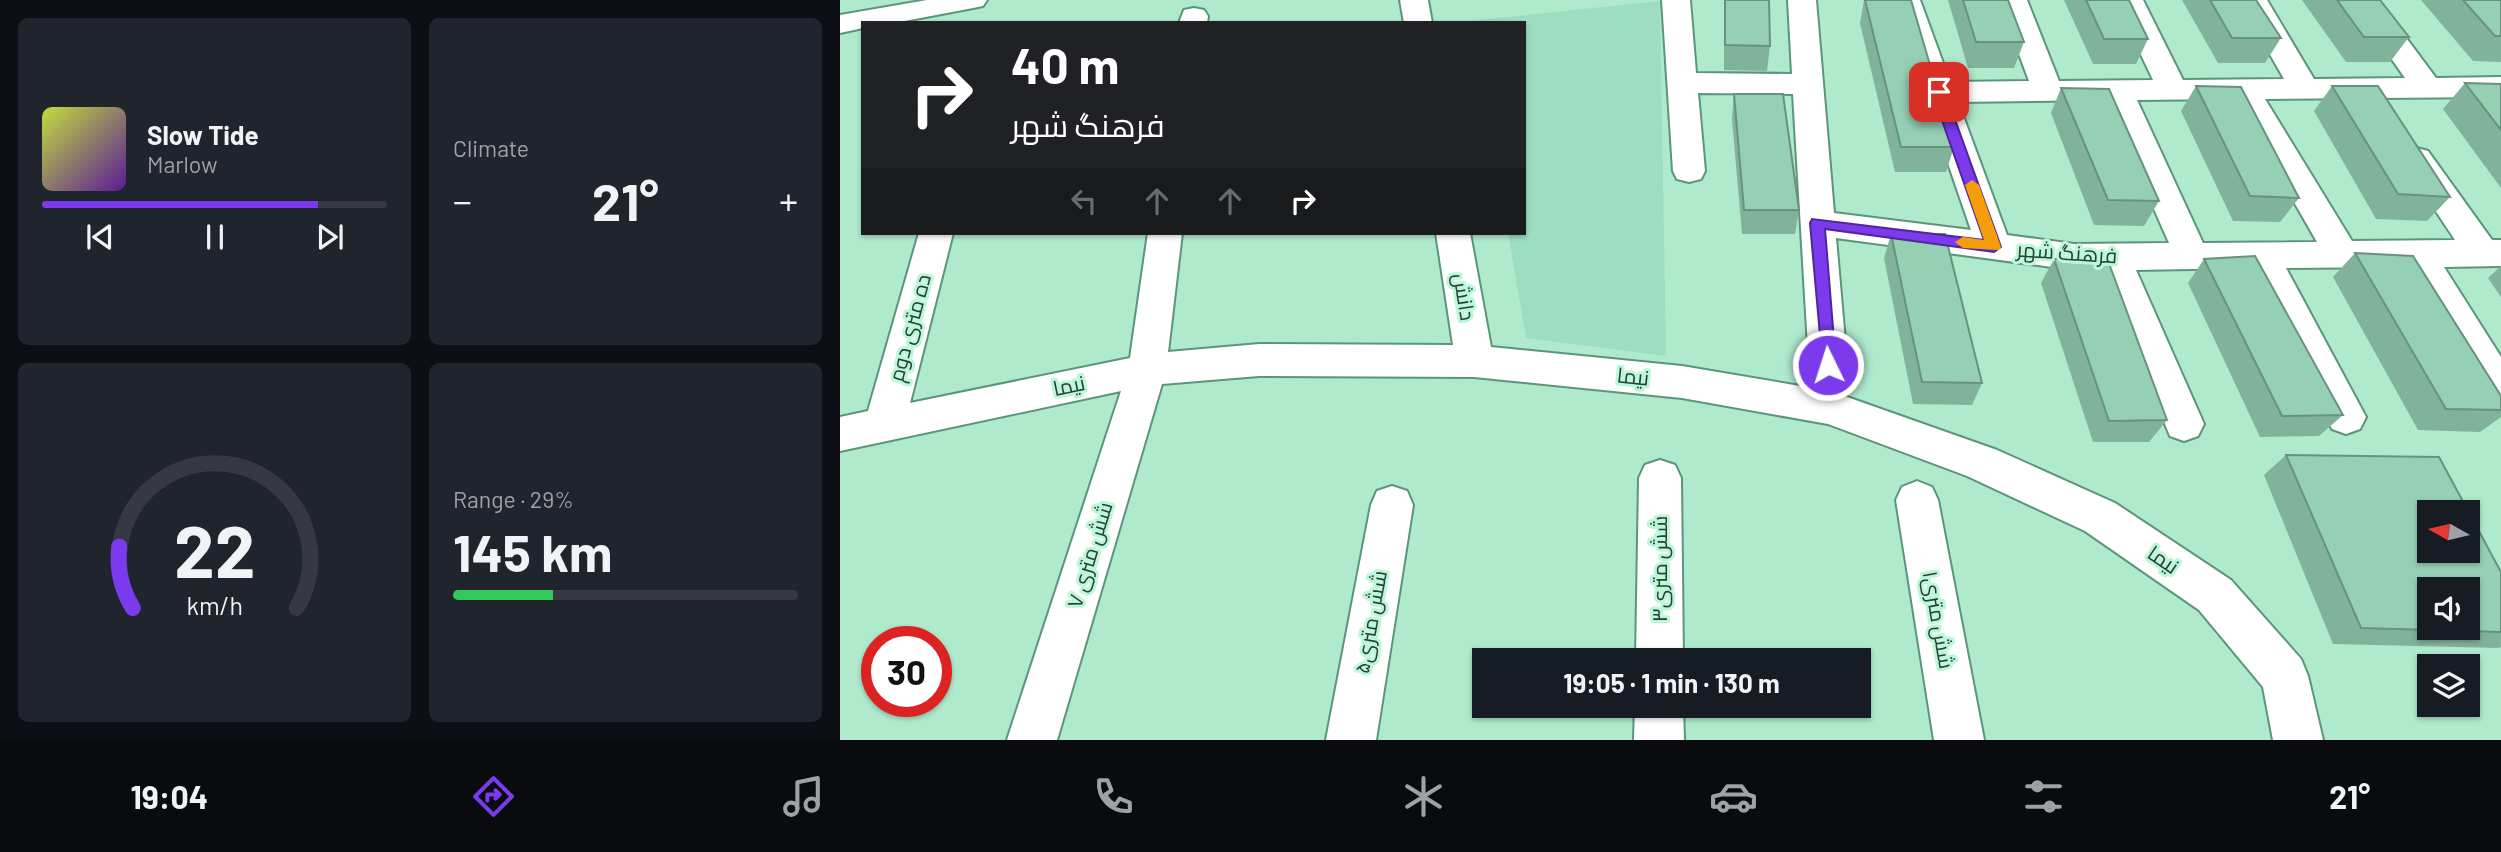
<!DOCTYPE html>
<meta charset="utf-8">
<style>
:root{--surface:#171b24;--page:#20242c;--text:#f1f3f6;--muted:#9ea1a6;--line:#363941;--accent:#7c3aed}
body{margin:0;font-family:Barlow,Cairo,sans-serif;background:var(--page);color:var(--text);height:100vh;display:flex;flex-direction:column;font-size:26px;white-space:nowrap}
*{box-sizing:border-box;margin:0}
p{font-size:23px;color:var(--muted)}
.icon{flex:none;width:38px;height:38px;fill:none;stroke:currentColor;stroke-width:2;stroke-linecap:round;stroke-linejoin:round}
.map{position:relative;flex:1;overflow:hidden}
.drawer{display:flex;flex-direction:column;gap:18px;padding:18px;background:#0d0f14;width:840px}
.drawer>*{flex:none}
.hud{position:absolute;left:21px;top:21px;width:665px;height:214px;border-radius:0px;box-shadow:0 2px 5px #0004;background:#202124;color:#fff;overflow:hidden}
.needle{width:46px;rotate:278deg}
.tools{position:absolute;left:1577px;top:500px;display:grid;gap:14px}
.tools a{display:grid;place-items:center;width:63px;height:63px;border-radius:0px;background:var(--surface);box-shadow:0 2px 5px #0004;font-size:35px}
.speed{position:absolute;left:21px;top:626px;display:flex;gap:14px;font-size:35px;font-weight:700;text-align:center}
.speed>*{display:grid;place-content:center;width:91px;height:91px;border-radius:50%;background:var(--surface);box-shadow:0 2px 5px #0004;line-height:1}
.speed .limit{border:10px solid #d22;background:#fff;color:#111}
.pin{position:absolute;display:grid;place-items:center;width:60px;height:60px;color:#fff;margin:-30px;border-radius:14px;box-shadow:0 4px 10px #0006}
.me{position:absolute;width:77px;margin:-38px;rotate:356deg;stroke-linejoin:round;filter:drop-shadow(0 0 5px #0008)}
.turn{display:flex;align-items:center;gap:24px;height:147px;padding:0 35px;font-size:32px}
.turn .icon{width:91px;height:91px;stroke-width:2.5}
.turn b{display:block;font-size:49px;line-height:60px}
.lanes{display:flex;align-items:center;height:66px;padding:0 35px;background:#0003;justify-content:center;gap:35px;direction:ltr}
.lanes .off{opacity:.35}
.big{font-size:52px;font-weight:700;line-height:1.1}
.drawer .tile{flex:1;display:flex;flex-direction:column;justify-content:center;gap:10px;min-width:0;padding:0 24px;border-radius:10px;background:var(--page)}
.drawer .dial{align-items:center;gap:0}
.dial svg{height:182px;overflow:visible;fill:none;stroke:var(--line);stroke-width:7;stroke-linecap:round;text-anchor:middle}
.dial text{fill:var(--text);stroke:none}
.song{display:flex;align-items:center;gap:21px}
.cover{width:84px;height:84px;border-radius:10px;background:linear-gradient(135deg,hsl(70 70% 55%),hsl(270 70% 35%))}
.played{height:7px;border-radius:4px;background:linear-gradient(90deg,var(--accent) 80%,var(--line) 80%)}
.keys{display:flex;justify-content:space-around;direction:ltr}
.heat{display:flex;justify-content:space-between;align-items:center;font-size:38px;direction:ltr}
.charge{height:10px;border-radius:5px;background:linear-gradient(90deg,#34c759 29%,var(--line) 0)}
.drawer .tiles{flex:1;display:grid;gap:18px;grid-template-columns:repeat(2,1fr)}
.trip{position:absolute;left:632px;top:648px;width:399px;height:70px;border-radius:0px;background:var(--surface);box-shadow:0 2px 5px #0004;font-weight:700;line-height:70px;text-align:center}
.tabs{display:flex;height:112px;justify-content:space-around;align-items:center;background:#090b0e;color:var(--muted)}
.tabs .icon{width:49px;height:49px}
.tabs .current{color:var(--accent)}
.tabs b{font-size:32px;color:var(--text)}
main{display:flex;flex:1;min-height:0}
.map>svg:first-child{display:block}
.built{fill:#9cdebf}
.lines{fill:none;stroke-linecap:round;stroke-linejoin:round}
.street-casing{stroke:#5c957b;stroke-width:4}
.street{fill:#fff;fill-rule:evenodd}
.wall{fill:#81b39b}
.building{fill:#96d0b4;stroke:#69927e;stroke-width:2;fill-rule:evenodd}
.route{fill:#7c3aed;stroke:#51269a;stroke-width:2}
.slow{fill:#f59e0b}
.labels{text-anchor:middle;stroke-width:6;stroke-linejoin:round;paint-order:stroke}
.street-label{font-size:21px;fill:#273f34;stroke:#bcf7da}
</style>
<main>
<section class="drawer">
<div class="tiles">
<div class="tile">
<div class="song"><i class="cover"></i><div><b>Slow Tide</b><p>Marlow</p></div></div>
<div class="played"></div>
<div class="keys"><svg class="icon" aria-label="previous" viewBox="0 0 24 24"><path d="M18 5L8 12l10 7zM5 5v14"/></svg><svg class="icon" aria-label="pause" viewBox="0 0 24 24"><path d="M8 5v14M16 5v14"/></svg><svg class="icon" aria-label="next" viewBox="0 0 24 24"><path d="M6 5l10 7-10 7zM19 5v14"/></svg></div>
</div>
<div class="tile"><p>Climate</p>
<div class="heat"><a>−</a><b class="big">21°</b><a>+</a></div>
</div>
<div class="tile dial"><svg viewBox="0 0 100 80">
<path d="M14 69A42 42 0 1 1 86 69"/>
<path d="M14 69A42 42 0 0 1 8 42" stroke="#7c3aed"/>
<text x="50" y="56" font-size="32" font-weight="700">22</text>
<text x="50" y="72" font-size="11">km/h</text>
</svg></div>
<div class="tile"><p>Range · 29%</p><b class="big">145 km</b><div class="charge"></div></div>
</div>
</section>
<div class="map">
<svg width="1661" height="740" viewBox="0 0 1661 740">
<rect width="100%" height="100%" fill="#afeacd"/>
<!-- built -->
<path class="built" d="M820,1L826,356L686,338L668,233H684V23L629,21Z"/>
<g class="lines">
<!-- street casing -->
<g class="street-casing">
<g id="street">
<path d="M87,0H147L143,6L133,8L54,23H23V28L0,33V15Z"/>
<path d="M560,0H588L592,23H564Z"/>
<path d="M822,0H850L856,73L952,74L948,0H976L994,213L1131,230L1052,0H1080L1110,82L1189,81L1159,0H1187L1219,81L1313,80L1275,0H1303L1343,80L1444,79L1399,0H1427L1474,79L1565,78L1510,0H1538L1596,78L1661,77V97L1425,99L1512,241L1615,240L1561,159L1566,151L1577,148L1588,151L1652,240H1661V266L1604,267L1661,357V407L1647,403L1568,267L1446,268L1526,417L1520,429L1506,434L1492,429L1410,268L1296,270L1364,424L1358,436L1344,441L1330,436L1261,270H1234L996,238L1007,364L1002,375L988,380L974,375L969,364L953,94L858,93L865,171L861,179L849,182L837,179L833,171ZM1395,99L1477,242L1363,243L1297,100ZM1266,100L1329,243L1234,244L1167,235L1118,102Z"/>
<path d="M354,8L364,10L368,16L367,23H339L344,10Z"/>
<path d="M79,233H113L70,403L290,358L308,233H342L328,352L419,344L613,345L596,233H630L651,347L842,366L990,391L1157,450L1275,503L1391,580L1461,659L1468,676L1483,740H1433L1423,687L1359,610L1245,531L1127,476L988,424L842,398L634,377L419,376L322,384L217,740H167L281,391L0,451V417L28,411Z"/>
<path d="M820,460L835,465L841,478L843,660H796L799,478L805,465Z"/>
<path d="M1077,481L1092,487L1098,500L1144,740H1094L1056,500L1062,487Z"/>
<path d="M552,486L567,491L573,505L536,740H486L531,505L537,491Z"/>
<path d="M795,705H843L844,740H794Z"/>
</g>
</g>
<!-- street -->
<use href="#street" class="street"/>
</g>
<!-- wall -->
<g class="wall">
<path d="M884,0H929L930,46L927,71L884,70Z"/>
<path d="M1024,0H1071L1114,147L1106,172H1055L1020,23Z"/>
<path d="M1108,0H1168L1184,42L1174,68H1128Z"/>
<path d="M1224,0H1289L1308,39L1296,64H1253Z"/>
<path d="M1342,0H1416L1441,38L1425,63H1378Z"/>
<path d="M1462,0H1540L1569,37L1550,62H1506Z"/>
<path d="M1581,0H1661V62L1633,61Z"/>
<path d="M1625,83L1661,84V188L1603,109Z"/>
<path d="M1356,86L1459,198L1440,222L1393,221L1341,111Z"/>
<path d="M1492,86L1610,197L1587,221L1536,219L1474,111Z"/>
<path d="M1221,88L1319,201L1304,226L1254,225L1211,113Z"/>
<path d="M894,94L959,210L955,234H902L892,119Z"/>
<path d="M1051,234L1142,383L1132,405L1073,404L1044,258Z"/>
<path d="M1515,253L1661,396V417L1640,432L1578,430L1493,277Z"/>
<path d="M1214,259L1327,420L1309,442H1253L1201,283Z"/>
<path d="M1364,259L1503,415L1479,436L1420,437L1348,283Z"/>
<path d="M1661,266V297L1648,278Z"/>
<path d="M1446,455L1661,572V647L1658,648L1493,644L1424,475Z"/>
</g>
<!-- building -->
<g class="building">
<path d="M885,0H929L930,46L885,45Z"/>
<path d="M1025,0H1071L1114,147H1061Z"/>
<path d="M1123,0H1168L1184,42H1136Z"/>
<path d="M1246,0H1289L1308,39H1264Z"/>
<path d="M1370,0H1416L1441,38H1392Z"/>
<path d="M1497,0H1540L1569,37H1524Z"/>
<path d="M1623,0H1661V36H1655Z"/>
<path d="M1625,83L1661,84V130Z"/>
<path d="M1356,86L1401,87L1459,198L1410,196Z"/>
<path d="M1492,86H1538L1610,197L1558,194Z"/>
<path d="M1221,88L1269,89L1319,201L1268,200Z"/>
<path d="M894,94H943L959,210H904Z"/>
<path d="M1051,234H1105L1142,383L1082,382Z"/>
<path d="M1515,253L1573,256L1661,396V410L1606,409Z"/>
<path d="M1415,256L1503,415L1442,416L1364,259Z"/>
<path d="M1267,258L1327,420L1269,421L1214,259Z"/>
<path d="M1446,455L1599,457L1661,572V632L1521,628ZM1589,513H1628V551H1589ZM1589,590H1628V628H1589Z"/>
</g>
<!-- route -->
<path class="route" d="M1099,88L1105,92L1161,247L1154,252L985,229L996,365L988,371L983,369L970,223L972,219L1144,240L1092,92Z"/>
<!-- slow -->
<path class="slow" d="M1132,180L1139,185L1161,247L1159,250L1123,248L1115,242L1123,237L1144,240L1125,185Z"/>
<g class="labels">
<!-- street labels -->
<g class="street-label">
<text transform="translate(1227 253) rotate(4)" y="7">فرهنگ شهر</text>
<text transform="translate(624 297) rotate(81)" y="7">دانش</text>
<text transform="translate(70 328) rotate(-75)" y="7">ده متری دوم</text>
<text transform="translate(793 377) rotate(6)" y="7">نیما</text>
<text transform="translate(229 386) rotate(-12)" y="7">نیما</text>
<text transform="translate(250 555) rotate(-73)" y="7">۷ شش متری</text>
<text transform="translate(1323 560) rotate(34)" y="7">نیما</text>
<text transform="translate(820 569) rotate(-90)" y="7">شش متری۳</text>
<text transform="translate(1098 620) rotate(80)" y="7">شش متری۱</text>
<text transform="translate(531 622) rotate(-80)" y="7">۵شش متری</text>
</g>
</g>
</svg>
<div class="tools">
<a><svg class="needle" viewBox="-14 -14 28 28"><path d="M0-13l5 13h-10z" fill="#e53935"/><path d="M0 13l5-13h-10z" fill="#9ea1a6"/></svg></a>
<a><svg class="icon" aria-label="sound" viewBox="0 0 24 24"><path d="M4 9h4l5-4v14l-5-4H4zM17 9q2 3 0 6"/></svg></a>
<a><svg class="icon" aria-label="layers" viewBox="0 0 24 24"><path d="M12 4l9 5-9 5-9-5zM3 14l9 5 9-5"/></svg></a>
</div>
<div class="speed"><div class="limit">30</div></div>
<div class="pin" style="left:1099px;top:92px;background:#d93025"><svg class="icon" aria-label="arrive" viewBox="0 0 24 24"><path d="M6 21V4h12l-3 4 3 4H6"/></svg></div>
<svg class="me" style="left:988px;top:365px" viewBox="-20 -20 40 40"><circle r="17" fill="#7c3aed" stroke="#fff" stroke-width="3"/><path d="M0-11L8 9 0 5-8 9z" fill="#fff"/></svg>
<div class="trip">19:05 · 1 min · 130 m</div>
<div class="hud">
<div class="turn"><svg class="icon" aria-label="right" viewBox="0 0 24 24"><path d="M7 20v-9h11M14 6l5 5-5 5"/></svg><div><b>40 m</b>فرهنگ شهر</div></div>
<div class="lanes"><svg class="icon off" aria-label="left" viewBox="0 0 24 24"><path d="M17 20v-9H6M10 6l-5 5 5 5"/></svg><svg class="icon off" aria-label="ahead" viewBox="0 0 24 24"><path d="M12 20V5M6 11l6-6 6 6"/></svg><svg class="icon off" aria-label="ahead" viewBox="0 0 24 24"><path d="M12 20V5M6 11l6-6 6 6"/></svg><svg class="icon" aria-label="right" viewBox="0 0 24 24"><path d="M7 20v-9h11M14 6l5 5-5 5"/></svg></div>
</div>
</div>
</main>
<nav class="tabs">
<b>19:04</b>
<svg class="icon current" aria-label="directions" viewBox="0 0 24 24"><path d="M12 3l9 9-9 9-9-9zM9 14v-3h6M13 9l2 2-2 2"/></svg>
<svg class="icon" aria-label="music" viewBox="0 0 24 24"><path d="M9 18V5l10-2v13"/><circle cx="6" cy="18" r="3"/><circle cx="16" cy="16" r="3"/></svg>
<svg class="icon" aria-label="phone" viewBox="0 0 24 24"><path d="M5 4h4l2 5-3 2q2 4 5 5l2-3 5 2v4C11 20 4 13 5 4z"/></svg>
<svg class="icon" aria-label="climate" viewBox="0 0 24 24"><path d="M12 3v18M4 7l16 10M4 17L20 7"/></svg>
<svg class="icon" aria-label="car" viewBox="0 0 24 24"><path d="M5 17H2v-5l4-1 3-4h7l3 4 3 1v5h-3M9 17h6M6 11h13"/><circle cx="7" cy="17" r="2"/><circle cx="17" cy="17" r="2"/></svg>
<svg class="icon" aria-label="filters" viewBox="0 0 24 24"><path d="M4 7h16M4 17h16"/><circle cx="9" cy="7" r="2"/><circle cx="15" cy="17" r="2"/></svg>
<b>21°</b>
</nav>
